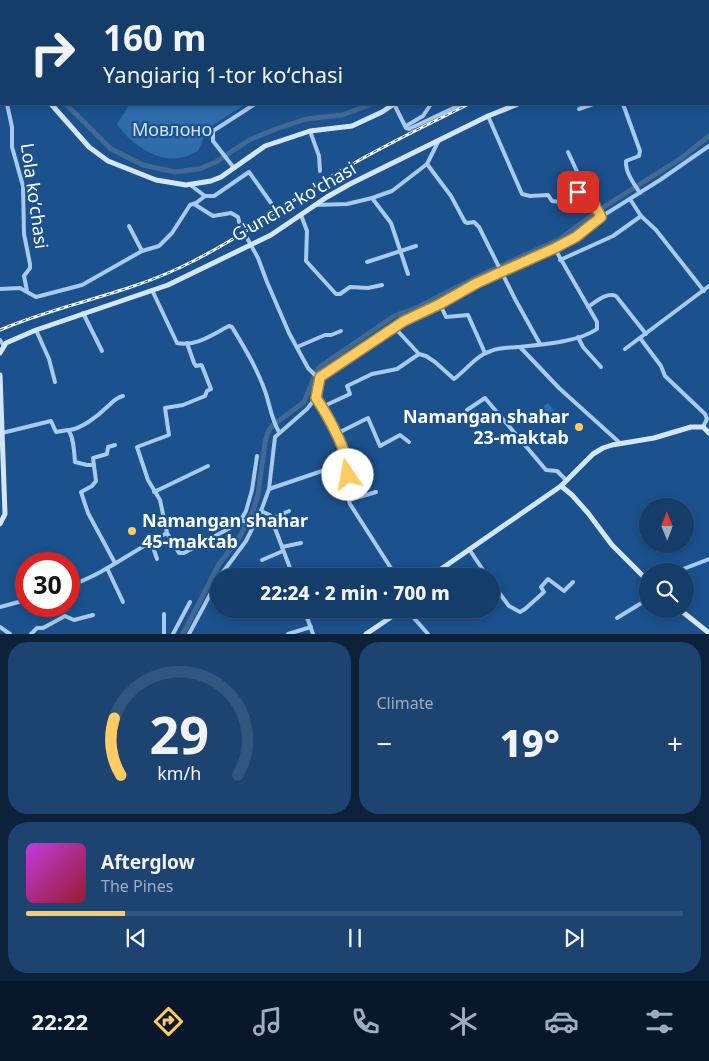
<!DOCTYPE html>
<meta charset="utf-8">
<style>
:root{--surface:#143d6a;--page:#1d4470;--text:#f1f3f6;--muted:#9daec1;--line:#33567e;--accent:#ffcc64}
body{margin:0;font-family:"Noto Sans",sans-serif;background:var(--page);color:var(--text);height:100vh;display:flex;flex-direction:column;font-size:19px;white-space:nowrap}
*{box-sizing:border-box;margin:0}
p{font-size:16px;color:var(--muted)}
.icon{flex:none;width:28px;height:28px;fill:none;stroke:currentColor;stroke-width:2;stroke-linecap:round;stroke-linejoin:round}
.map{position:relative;height:634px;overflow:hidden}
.side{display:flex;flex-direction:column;gap:8px;padding:8px;background:#0b223a;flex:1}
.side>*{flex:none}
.guide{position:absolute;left:0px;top:0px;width:710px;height:105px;box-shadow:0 2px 8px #0003,0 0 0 1px var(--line);background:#143d6a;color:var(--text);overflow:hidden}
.needle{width:32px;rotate:359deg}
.controls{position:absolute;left:639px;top:498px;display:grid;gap:10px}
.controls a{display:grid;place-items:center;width:55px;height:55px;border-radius:50%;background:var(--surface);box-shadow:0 2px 8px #0003,0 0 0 1px var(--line);font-size:25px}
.speed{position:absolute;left:15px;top:552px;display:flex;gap:10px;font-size:25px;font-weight:700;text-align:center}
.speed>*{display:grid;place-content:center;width:65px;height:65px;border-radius:50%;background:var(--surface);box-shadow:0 2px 8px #0003,0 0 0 1px var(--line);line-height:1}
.speed .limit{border:8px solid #d22;background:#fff;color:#111}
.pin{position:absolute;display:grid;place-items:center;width:42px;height:42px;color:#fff;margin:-21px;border-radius:10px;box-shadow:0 2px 8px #0006}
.me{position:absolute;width:55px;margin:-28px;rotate:348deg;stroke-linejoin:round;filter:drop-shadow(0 0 4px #0008)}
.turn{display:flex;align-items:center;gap:18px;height:105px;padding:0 20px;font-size:22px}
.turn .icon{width:65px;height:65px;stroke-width:2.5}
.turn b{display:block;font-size:35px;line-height:42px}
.big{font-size:38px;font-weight:800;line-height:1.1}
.side .widget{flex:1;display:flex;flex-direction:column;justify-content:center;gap:8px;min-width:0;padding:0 18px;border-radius:20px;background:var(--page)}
.side .dial{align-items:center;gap:0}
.dial svg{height:130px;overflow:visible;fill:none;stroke:var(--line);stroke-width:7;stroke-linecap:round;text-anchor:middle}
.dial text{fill:var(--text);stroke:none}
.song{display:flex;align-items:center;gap:15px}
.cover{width:60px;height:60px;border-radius:8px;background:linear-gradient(135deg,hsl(290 70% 55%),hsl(350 70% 35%))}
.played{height:5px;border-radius:2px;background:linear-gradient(90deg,var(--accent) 15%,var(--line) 15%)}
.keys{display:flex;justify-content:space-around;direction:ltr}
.heat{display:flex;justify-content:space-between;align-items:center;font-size:28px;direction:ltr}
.side .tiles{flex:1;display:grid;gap:8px;grid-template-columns:1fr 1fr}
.widget:last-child{grid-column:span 2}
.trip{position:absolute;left:210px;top:568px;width:290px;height:50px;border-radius:25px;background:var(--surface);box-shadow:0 2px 8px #0003,0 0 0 1px var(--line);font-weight:800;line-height:50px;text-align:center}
.menu{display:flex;height:80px;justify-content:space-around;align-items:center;background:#08182a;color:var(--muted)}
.menu .icon{width:35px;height:35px}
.menu .selected{color:var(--accent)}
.menu b{font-size:22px;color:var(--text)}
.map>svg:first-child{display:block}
.green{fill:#2e6cab}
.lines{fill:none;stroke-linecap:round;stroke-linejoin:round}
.canal{stroke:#426994;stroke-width:5}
.street{stroke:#a7caee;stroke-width:4}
.secondary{stroke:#d4e6fa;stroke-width:5}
.rail-casing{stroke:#fff;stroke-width:3}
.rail{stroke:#1b518d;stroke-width:1;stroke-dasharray:4;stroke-linecap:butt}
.route-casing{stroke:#a68541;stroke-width:12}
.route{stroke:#ffcc64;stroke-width:9}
.poi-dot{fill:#ffcc64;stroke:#1b518d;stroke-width:2}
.labels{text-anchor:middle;stroke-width:4.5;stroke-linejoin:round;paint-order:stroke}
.park-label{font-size:18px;fill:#cde3fa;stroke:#1b518d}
.street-label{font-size:18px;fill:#fff;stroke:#1b518d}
.poi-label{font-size:18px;font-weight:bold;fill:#fff;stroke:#1b518d;text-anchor:end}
</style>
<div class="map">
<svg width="709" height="634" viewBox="0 0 709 634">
<rect width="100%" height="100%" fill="#1b518d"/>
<!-- green -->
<g class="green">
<path d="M59,0H435L432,1Z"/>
<path d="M130,104H246L208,128L198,151C194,153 189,156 184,157C158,164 131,144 117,124Z"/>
<path d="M548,403L557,414L551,419L542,408Z"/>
</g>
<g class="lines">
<!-- canal -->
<g class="canal">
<path d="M474,1L477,0"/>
<path d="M0,55L1,56"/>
<path d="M66,104L111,149L143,165L175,172L199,169L216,162L249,140L276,129L306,119L342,115L372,104"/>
<path d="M183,634L219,564L238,540L253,511L258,495L265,443L268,432L272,426L304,402L317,370L321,366L394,316L416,308L483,274L560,239L599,210L680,159L709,136"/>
</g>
<!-- street -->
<g class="street">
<path d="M298,0V1"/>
<path d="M440,1L442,0"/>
<path d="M645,1L646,0"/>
<path d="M7,104L12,127V147L23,186L24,234L30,264V268L24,276L27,291"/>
<path d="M394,104L406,128L409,129L462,104"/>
<path d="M623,104L640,151L639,156L626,161C625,172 634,184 640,193"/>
<path d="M579,109L593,104"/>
<path d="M488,116L522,194L530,196L548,195L552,201C565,203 562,201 570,195C574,192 581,190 585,187"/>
<path d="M406,126L423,116L431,104"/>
<path d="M310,131L319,156L320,171"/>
<path d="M568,152L586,191L601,217"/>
<path d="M427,164L451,196L465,222L468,223L474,222L479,227L515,299L540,344"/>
<path d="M234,168L213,141V131L255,104"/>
<path d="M189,184L205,196H214L249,172L271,203"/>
<path d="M372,198L391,223L408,274"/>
<path d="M630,199L641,216L656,230L704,291"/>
<path d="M194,204L213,216L231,213L238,217L240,225L258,258L267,282L289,333L308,368L319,379"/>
<path d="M315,205L347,204L372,198L392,191L427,164L439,140"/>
<path d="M301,215L307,231L306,261L336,294H340L350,287L368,288L382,285"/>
<path d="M129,226L142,251"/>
<path d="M560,260L613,236L641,216"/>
<path d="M367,262L416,246"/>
<path d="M0,289L20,288L36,297L82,285L142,251L159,246L172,233L190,205L196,203L205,196"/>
<path d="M152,290L177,343C196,347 213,334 229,326L232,327C244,347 257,368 265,391C270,405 271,418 279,432"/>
<path d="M440,304L446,317L468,315L485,353"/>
<path d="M588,307C596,302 606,292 616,296L646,334"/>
<path d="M83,313L102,351"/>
<path d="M395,328L419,354L426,356L435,362L454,379C466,370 477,355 491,351C500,347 509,348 518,347C540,345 579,342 597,329V322L555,249"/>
<path d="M36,330L49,359L55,382"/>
<path d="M578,337L583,347L601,367"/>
<path d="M640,338L661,366L665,376L705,414L707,419L703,427"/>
<path d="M0,340L4,346"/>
<path d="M187,343L194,363L196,366L201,365L202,366L211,389L207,391L205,396L183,405L165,408L169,435L137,447L148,480L160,500L167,533L179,553H184L239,523L246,511L252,490L257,456"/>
<path d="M297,347L325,335H331L341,331"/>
<path d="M520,347L559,388L620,443"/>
<path d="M625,349L709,286"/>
<path d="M316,398C327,413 345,446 348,465C351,478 345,490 350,504L396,576"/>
<path d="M322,407L350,394L347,386L372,374L397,369L419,354"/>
<path d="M467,410L485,398L546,470L557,471L566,480"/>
<path d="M69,430C81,429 98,416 107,407C113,402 115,398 123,396"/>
<path d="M2,433L51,421L56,432L68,430C74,437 74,452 75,462L87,465H94"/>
<path d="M336,434L368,418L380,446L400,435L409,442"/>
<path d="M269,489L325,470L329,474L349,475"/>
<path d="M154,492L208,466"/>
<path d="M349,500L376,492"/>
<path d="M261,511L270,515L293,576"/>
<path d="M271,519L289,511"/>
<path d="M240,520L255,524"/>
<path d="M151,541L157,559"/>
<path d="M282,547L301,543"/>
<path d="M469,549L487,576"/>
<path d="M262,560L283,551"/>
<path d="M115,563L88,513L81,492L92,486L96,481L93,458L107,454L108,447L115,445"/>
<path d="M107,568L123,602"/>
<path d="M678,571L709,559"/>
<path d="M220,576L246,541L261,511L269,489L275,437L307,409L314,400L320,377L322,374L376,341L404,321L440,304L477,283L555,249L576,237L604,215L660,180L709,146"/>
<path d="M491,582L509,606L520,612L525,609L544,592L541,587L548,579L564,591L573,582"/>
<path d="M69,586C104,574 134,550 167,533"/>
<path d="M0,607L26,600"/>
<path d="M304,609L313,634"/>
<path d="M406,609L428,634"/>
<path d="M164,614V634"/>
<path d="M617,618L648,599"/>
<path d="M0,627L10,634"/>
<path d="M31,634L37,628H43L65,616L74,620L93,615"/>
<path d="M173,634L190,602"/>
<path d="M189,634L219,578"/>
<path d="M288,634L311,627"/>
</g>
<!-- secondary -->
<g class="secondary">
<path d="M501,1L504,0"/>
<path d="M0,68L1,69"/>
<path d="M51,104L89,147L108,161L156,180L186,185L211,181L221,177L265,146L310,131L352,126L382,112L394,104"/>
<path d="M0,353L6,343L36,330L168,285L271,235L327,197L350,184L488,116L518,104"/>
<path d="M0,375L5,514L0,524"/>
<path d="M561,486L572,495L588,513L612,545L648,581"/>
<path d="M431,576L561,486L593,454L603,448L612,445L654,438L691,427H703L709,433"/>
<path d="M679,609L709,633"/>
<path d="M366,634L403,609"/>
</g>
<!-- rail casing -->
<g class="rail-casing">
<g id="rail">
<path d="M655,1L657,0"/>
<path d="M0,330C58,305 122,295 179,268C233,243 281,207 332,176C376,149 423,127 469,104"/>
</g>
</g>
<!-- rail -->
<use href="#rail" class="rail"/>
</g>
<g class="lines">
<!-- route casing -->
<g class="route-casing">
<path id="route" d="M348,475C351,456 327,414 316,398L320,377L404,321L440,304L477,283L555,248L576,237L601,217L585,187L578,192"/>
</g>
<!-- route -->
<use href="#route" class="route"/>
</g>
<!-- markers -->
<g class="poi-dot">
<circle cx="579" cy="427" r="5"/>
<circle cx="132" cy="531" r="5"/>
</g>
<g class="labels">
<!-- park labels -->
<g class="park-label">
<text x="172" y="136">Мовлоно</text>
</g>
<!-- street labels -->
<g class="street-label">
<text transform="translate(34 196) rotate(82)" y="6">Lola koʻchasi</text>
<text transform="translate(294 202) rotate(-30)" y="6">G'uncha ko'chasi</text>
</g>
<!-- poi labels -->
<g class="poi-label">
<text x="569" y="423">Namangan shahar<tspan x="569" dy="21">23-maktab</tspan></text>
<text x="142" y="527" text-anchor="start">Namangan shahar<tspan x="142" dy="21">45-maktab</tspan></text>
</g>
</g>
</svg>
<div class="controls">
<a><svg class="needle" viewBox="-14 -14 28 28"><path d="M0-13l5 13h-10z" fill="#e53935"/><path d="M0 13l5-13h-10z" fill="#9daec1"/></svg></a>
<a><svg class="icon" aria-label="search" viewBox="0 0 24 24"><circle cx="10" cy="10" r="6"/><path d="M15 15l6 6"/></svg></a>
</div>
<div class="speed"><div class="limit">30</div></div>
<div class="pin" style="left:578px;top:192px;background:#d93025"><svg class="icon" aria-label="arrive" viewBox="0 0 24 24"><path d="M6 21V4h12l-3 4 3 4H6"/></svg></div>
<svg class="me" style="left:348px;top:475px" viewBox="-20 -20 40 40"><circle r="19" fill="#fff"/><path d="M0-13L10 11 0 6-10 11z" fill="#ffcc64"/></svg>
<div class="trip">22:24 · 2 min · 700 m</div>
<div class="guide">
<div class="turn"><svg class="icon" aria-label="right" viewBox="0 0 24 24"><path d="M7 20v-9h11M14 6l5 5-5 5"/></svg><div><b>160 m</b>Yangiariq 1-tor koʻchasi</div></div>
</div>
</div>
<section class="side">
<div class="tiles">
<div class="widget dial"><svg viewBox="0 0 100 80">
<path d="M14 69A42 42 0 1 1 86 69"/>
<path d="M14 69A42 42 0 0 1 10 34" stroke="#ffcc64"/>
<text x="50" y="56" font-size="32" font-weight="700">29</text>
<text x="50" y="72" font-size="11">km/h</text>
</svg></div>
<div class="widget"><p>Climate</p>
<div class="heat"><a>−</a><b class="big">19°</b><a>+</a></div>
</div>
<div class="widget">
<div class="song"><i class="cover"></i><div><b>Afterglow</b><p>The Pines</p></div></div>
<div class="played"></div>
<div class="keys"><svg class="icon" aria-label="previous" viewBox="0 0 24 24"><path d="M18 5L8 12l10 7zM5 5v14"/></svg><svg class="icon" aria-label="pause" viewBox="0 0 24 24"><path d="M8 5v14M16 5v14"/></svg><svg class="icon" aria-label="next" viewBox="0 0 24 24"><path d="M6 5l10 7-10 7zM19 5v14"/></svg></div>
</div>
</div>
</section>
<nav class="menu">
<b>22:22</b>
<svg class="icon selected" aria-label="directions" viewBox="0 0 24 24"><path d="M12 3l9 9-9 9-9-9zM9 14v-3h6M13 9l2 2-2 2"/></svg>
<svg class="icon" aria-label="music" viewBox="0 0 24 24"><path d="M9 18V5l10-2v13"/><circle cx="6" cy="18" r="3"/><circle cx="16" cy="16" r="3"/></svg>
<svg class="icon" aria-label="phone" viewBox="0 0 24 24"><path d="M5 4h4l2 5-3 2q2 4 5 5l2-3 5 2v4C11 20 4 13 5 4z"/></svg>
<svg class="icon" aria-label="climate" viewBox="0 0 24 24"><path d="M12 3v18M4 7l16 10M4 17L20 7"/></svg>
<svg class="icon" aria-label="car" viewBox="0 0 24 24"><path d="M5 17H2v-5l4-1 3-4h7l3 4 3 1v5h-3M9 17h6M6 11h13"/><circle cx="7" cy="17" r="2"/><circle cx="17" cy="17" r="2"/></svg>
<svg class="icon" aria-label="filters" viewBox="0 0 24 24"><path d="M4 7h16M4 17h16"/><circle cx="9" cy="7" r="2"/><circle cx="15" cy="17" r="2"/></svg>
</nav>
